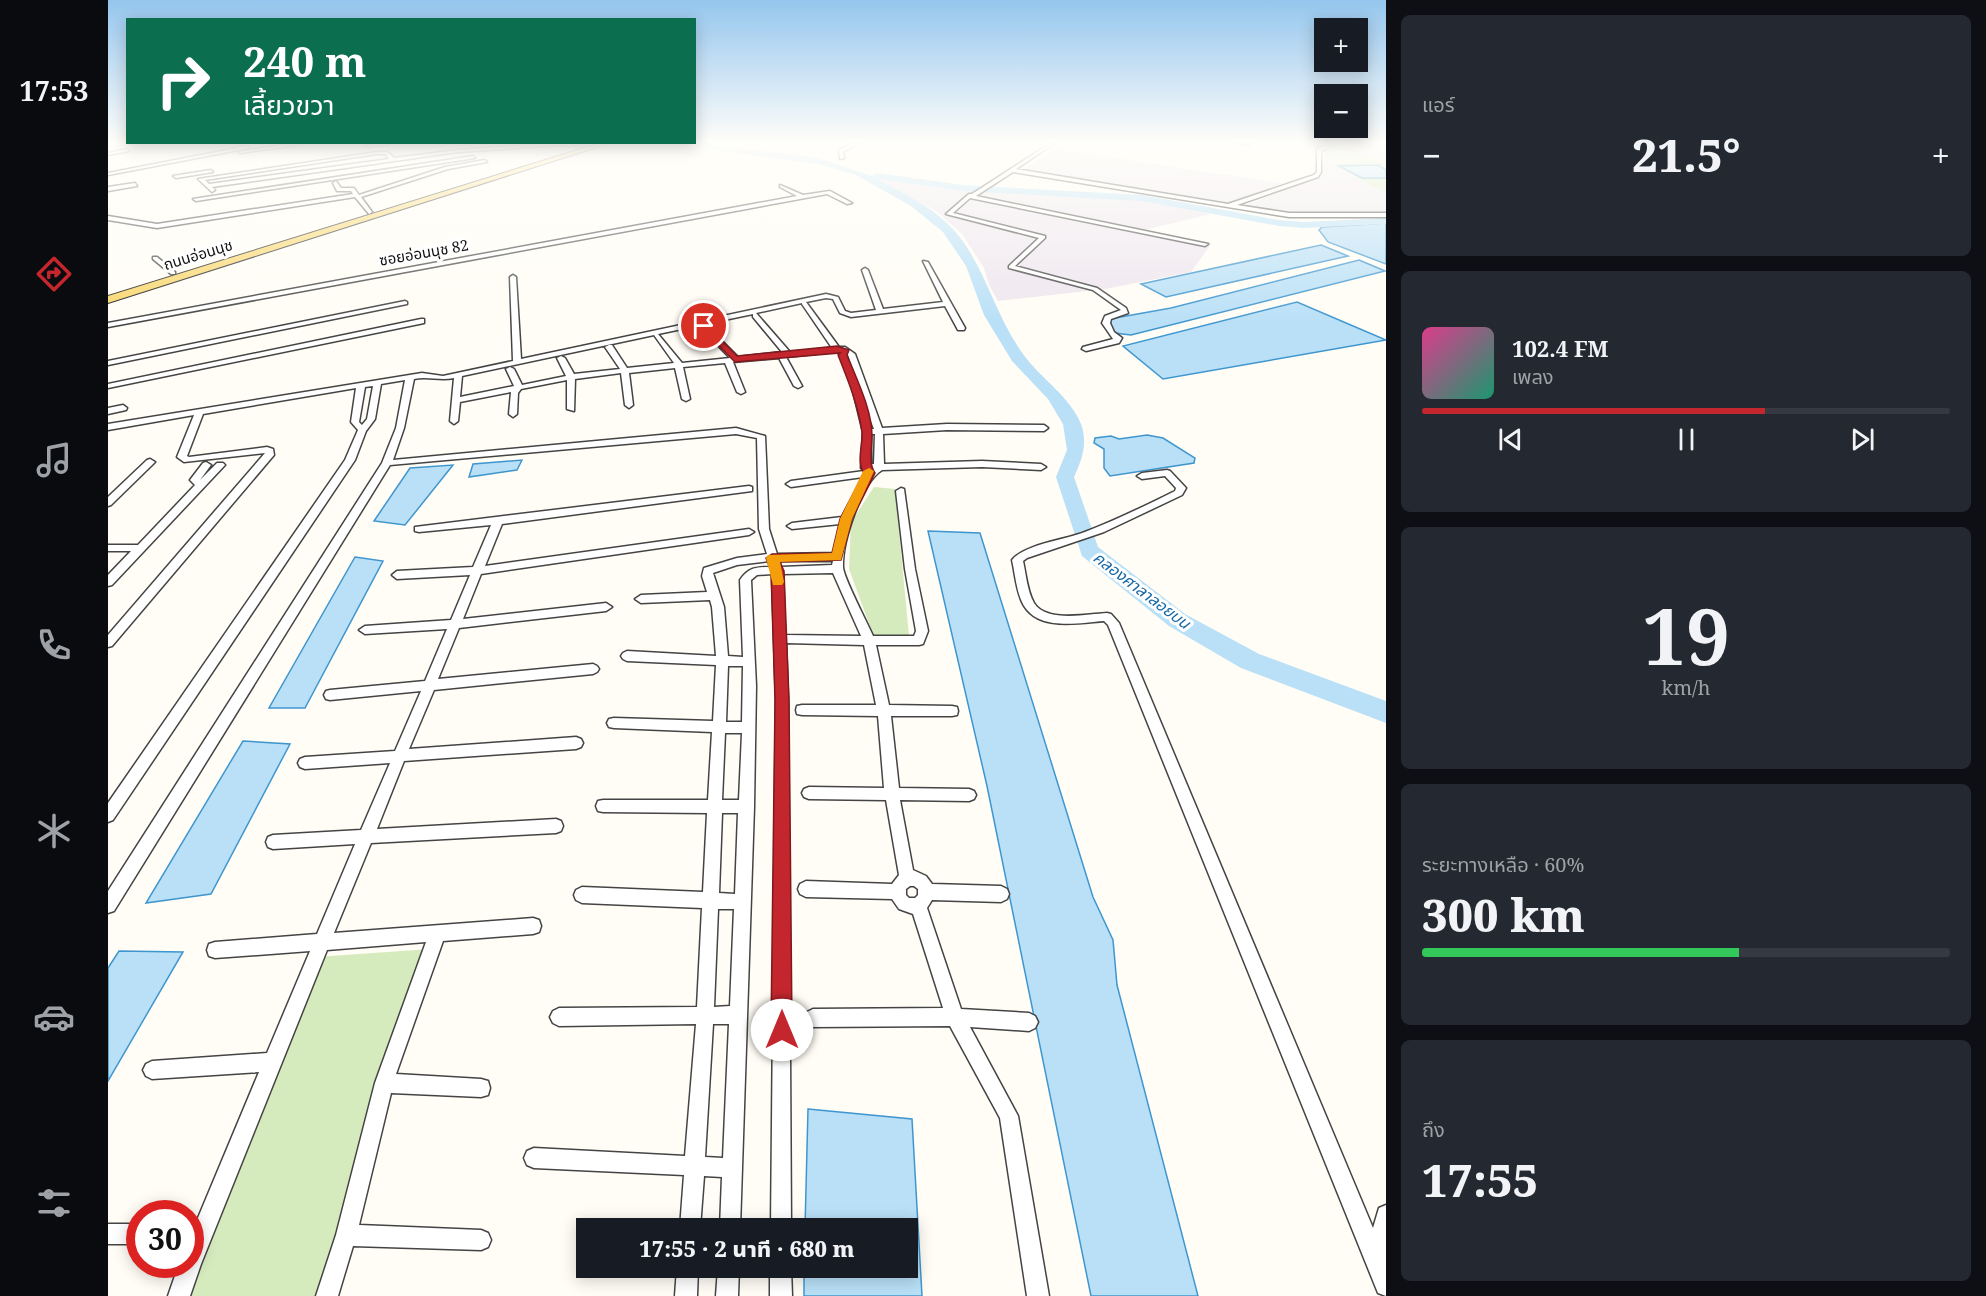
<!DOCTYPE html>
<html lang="th">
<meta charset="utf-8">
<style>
:root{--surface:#171b24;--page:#242831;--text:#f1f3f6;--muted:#9ea1a6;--line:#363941;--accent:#c4262e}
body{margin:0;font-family:"Noto Serif","Noto Sans Thai",serif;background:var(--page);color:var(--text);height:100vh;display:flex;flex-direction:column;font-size:22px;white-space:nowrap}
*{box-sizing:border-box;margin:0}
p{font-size:20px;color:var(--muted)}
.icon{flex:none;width:33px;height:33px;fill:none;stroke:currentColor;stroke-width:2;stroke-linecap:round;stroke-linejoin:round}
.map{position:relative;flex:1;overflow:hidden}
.drawer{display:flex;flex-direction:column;gap:15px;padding:15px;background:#0d0f14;width:600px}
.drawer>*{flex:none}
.top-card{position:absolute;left:18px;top:18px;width:570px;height:126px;border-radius:0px;box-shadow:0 3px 15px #0003;background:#0b6e4f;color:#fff;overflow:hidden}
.controls{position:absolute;left:1206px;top:18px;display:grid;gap:12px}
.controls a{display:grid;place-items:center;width:54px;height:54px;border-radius:0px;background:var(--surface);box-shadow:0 3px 15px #0003;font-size:30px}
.speed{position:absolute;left:18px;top:1200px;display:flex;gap:12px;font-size:30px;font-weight:700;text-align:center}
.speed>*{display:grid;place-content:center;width:78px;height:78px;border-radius:50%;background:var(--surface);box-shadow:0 3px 15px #0003;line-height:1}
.speed .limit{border:9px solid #d22;background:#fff;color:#111}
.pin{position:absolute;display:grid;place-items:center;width:51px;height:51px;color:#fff;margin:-26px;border:3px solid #fff;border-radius:50%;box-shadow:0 2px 6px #0007}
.me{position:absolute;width:66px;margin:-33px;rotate:0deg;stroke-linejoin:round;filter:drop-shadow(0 0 4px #0008)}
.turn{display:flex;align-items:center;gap:21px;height:126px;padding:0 18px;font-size:27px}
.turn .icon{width:78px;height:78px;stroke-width:2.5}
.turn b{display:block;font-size:42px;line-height:51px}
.big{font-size:45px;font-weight:800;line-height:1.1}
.drawer .card{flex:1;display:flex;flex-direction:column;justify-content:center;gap:9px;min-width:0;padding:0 21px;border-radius:9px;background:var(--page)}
.drawer .dial{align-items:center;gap:0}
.dial b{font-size:78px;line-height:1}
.song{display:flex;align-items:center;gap:18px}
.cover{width:72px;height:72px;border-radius:9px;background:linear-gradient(135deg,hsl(330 70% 55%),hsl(160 70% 35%))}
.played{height:6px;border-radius:3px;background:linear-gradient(90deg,var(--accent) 65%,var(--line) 65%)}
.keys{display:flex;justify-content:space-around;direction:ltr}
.heat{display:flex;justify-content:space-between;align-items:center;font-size:33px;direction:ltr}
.charge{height:9px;border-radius:4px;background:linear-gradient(90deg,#34c759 60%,var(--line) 0)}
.trip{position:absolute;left:468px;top:1218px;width:342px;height:60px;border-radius:0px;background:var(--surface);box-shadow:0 3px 15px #0003;font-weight:800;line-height:60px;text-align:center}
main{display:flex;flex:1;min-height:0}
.dock{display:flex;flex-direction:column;width:108px;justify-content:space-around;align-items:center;background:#090b0e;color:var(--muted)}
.dock .icon{width:42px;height:42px}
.dock .active{color:var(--accent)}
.dock b{font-size:27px;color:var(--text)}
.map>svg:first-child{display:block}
.industrial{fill:#eee6ef}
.green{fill:#d5ebbd}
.water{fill:#b9e0f7;stroke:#3f96cf;stroke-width:1.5}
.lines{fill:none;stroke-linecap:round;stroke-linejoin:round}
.canal{fill:#b9e0f7;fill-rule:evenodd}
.river{fill:#b9e0f7;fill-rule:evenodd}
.minor-casing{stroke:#444;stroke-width:3}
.primary-casing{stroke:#222;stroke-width:2}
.minor{fill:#fff;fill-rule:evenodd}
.primary{fill:#f9d66b;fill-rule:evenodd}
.wall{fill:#4d4742}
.route{fill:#c4262e;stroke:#7f191e;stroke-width:1.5}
.slow{fill:#f59e0b}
.labels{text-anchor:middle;stroke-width:6;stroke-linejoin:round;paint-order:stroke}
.far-street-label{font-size:15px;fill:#111;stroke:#fff}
.far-water-label{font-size:16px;font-style:italic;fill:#1768a6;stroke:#fff}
</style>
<main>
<nav class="dock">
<b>17:53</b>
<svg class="icon active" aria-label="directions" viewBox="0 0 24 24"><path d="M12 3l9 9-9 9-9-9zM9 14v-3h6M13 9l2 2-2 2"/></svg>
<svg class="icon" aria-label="music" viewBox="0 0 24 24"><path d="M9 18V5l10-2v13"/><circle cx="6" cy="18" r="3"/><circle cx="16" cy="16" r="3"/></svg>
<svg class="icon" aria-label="phone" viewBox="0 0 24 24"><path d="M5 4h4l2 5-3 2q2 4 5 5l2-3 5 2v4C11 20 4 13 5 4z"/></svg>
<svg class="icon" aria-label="climate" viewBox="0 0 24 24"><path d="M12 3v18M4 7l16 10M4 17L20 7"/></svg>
<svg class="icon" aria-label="car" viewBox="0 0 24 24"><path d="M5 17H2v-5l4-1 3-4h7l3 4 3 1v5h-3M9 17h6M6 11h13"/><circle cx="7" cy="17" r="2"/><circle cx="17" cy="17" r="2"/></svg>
<svg class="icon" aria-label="filters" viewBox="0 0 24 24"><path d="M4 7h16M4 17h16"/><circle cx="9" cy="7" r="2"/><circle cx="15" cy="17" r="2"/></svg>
</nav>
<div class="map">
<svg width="1278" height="1296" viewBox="0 0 1278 1296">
<rect width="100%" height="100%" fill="#fffdf5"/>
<!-- industrial -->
<g class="industrial">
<path d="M1278,143V214H1182L1133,207L1212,177L1215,174L1216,161L1273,162L1235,144Z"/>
<path d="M947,148L1083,170L1175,183L1119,204L915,170Z"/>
<path d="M766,177L830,188L1034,200L1103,214L1037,230L1104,243L1083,272L997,289L890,301L881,285L876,268L854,234L828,211Z"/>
</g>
<!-- green -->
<g class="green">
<path d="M1235,144L1278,165V193L1223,164H1236L1235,161L1243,160L1216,161L1217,150Z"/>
<path d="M766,487L787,489L801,636L766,637L741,569L743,522Z"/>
<path d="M323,949L213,1296H74L208,957Z"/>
</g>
<!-- water -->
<g class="water">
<path d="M1270,165L1278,170V178H1254L1231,166Z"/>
<path d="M1278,223V264L1220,242L1211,230L1214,227Z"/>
<path d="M1213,245L1240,256L1058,297L1033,284Z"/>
<path d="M1251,260L1277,271L1023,335L1006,333L995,323L996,320L1063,308Z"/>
<path d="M1189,302L1278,340L1055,379L1015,346Z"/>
<path d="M1039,435L1055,438L1087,458L1086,463L1002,476L996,468V449L986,443L987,438L1003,436L1011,439Z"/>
<path d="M414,460L409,470L361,477L365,464Z"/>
<path d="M345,465L297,525L266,521L302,468Z"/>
<path d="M820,531L872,533L985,897L1005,940L1009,985L1090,1296H983L879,786Z"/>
<path d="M247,557L275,561L197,708H161Z"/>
<path d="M135,741L182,744L103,894L38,903Z"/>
<path d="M11,951L75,952L0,1081V968Z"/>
<path d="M700,1109L804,1119L814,1296H696V1268H800V1228H697Z"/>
</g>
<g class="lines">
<!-- canal -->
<path class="canal" d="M580,143L597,146L594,148Z"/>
<!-- river -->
<path class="river" d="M594,143L711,158L764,176L769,173L855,185L1034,195L1171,220L1196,222L1278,218V224L1196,228L1171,226L1034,201L855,191L770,179C795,193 823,206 843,227C877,262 886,317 918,358C935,380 962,397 973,424C980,444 974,459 966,477L990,547L1077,614L1151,654L1278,701V723L1133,668L1061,626L974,556L948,477L959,450L955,424L940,399L904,361L876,315L858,266L835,232L803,206L748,175L710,164L591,148L589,146Z"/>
<!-- minor casing -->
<g class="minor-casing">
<g id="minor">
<path d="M188,143L190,145L132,153L130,152Z"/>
<path d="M277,143H287L259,147L257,146Z"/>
<path d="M453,143L479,146L453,145L350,152L104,187L107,190L104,192L90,179L269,152H280L286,158L350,150ZM269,154H277L281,159L101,184L97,180Z"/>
<path d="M745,143H750L735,152L736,158L732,159L731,150Z"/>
<path d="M943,143H947L908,169L1120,204L1206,175L1209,172V149L1231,143L1213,151V172L1210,177L1129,205L1181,213H1278V217H1181L905,172L868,196L1100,244L1097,246L862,198L845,213L937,236V238L907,266L989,288L1018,308L1020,313L1003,319L1002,323L1006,332L1014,338L1011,343L978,351L974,349L975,347L1005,339L994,323L997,316L1013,310L985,290L901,268V266L931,238L838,214L861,194H864Z"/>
<path d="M139,146L141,148L0,175V173Z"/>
<path d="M19,149L21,151L0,155V153Z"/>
<path d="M365,156L367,158L88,201L85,199Z"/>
<path d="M377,160L379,162L340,169L253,197L264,212L261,214L247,197L49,228L0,220V216L49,224L245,194L243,191H229L225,183L228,181L233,188H246L251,195L337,167Z"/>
<path d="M103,170L105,172L68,178L65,176Z"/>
<path d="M27,183L29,186L0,191V187Z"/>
<path d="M672,185L695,195L722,191L744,203L739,204L719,194L0,327V323L689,196L672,187Z"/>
<path d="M45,257H49L67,272V274H63L45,259Z"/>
<path d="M815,261L820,262L857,328L856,330H850L837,306L743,317L732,313L725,299L718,298L698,302L731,347H737L747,354L774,428L839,424L936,425L940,428L936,431L839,430L775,434L776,464L874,461L933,464L938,467L933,470L874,467L774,470C753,483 734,543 735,567C735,577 760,624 765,636H806L808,631L797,569L788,491L793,488L796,489L807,569L820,631L815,644L811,645H768L781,705L844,706L849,707L850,711L849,715L844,716H783L791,788L861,789L866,791L868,795L866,799L861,801L792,800L805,870L818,876L824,884L893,886L899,889L901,894L899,899L893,902L824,900L819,908L853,1009L921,1013L927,1016L930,1022L927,1028L921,1031L862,1027L910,1116L941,1296H919L892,1118L842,1026L705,1027L699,1024L696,1018L699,1012L705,1009L835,1008L805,914L791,909L784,899L698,897L692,894L690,889L692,884L698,881L784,884L791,875L778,800L701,799L696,797L694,793L696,789L701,787L776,788L770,716L694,715L689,714L688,710L689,706L694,705H768L756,645L678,643L680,700L683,1228H663L668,700L664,574L649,575L643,580L648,686L646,807L632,1228H612L614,1177L596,1176L592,1228H572L576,1175L426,1168L419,1165L416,1158L419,1151L426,1148L577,1156L588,1024L451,1026L445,1023L442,1017L445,1011L451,1008L589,1007L594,908L474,903L468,900L466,895L468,890L474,887L595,892L599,813L495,812L490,811L488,806L490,801L495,800H600L604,732L506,728L501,727L499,723L501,719L506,718L605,721L608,665L519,661L515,659L513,656L515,653L519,651L608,656L604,607L602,600L533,603L527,599L533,595L599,592L594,576L596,568L629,558L659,554L651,529L649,438L628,434L282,465L6,911L0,913V891L274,463L288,428L297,380L273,384L267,419L258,431L247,460L5,820L0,822V803L237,460L250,430L243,422L248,388L95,414L79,456L81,457L159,447L165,449L166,455L4,646L0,647V635L157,453L76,462L69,457L86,415L0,430V424L314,373L335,376L405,361L402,277L405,275L408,277L413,359L718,294L730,297L737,311L743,313L768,310L754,270L757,268L760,270L775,309L835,302ZM694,303V304L724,348L682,352L648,313ZM645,314V317L674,352L630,357L597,324ZM593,325V328L622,358L574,363L550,334ZM546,335L566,363L519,368L504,345H501L497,347L512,369L466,374L457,358L453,356L449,358L458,376L414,385L406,369L402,367L398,369L406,386L352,397L354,376ZM733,351L740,355L752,389L745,391L755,432L753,468L756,471L683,481L678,484L683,487L755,477L734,517L684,523L679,526L684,529L732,524L727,553L669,554L661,529L657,436L628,428L285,460L296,428L306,379C319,376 332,381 346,378L342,421L346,424L350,421L352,402L403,392L401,414L405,417L409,414L410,393L413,389L459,380V409L466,411L467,379L513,373L517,405L521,408L525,405L521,373L567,368L574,399L578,401L582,399L575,367L617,363L629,392L633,394L637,392L625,362L671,358L686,386L690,388L694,386L678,357ZM265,386L259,419L254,425L251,422L257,387ZM755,400L766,429H763ZM763,434H767L766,464H763ZM661,561L662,567C648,567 640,568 632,580L635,657L620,656L616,607L605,573L629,565ZM671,561H725L724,565L673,567ZM725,573L753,636L677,635L675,574ZM620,666H635L634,722H618ZM617,733H634L631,800H614ZM614,813H630L627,894L611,893ZM802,886H806L810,889V895L807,898H801L798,895V889ZM610,909H626L622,1006L606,1007ZM605,1024H621L615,1158L597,1157Z"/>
<path d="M297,301L299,302V304L0,365V361Z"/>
<path d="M313,319H316V323L0,388V384Z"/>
<path d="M15,405L19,408L18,410L0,414V408Z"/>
<path d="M42,459L47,462L45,464L3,505L0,506V497L39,460Z"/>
<path d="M98,462L103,465L92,480L109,463H115L117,465L4,585L0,586V575L23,551H0V545H30L87,485L82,480L95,463Z"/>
<path d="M1059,470L1062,471L1078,488L1074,495L996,532L919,558L915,561C918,574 919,591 926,603C938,623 980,614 999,613L1003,614L1011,623L1265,1228L1271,1208L1278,1205V1296L1270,1293L1000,625L996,621C970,623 928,632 914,602C908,589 907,573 904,560C917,544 957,540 977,532C1008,520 1037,506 1067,491L1068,488L1057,476L1034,479L1029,476L1034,473Z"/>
<path d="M641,486L644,487V491L394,524L377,566L641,529L646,532L641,535L373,574L355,619L498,603L504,607L498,611L351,628L330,679L485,664L489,666L491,669L489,672L485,674L326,690L301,749L468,737L473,739L475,743L473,747L468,749L296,761L269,829L448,819L453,821L455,826L453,831L448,833L263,843L226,933L425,918L431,920L433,926L431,932L425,934L335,941L288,1074L373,1079L380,1081L382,1088L380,1095L373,1097L283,1093L251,1225L373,1230L380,1233L383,1240L380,1247L373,1250L245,1246L230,1296H208L228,1235L267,1083L318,942L219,950L93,1264L82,1296H60L71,1264H82V1237L151,1072L44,1079L38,1076L35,1070L38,1064L44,1061L159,1053L202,951L107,958L101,956L99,950L101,944L107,942L209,934L247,844L165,849L160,847L158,842L160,837L165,835L253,830L282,763L197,769L192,767L190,763L192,759L197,757L287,751L313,691L222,700L218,699L216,695L218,691L222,690L317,681L339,629L257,634L251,630L257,626L343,620L362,575L289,579L284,575L289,571L365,567L383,525L311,532L307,531V527Z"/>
<rect x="0" y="1224" width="32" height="20"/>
<path d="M569,1268H590L589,1296H567Z"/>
<path d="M610,1268H631L630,1296H608Z"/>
<path d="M662,1268H683L684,1296H662Z"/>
</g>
</g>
<!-- primary casing -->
<g class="primary-casing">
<path id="primary" d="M492,143H502L0,303V296Z"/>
</g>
<!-- minor -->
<use href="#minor" class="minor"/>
<!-- primary -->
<use href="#primary" class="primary"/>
</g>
<!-- wall -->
<path class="wall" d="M1129,143H1144L1141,147L1128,145Z"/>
<!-- sky -->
<linearGradient id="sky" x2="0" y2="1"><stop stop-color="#95c6ee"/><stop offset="0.44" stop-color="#fffefa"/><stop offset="1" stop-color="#fffefa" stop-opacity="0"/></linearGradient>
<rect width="1278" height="324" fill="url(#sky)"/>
<!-- route -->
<path class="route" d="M593,325H599L629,356L729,346L741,350L739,355C749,380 764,410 764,436C764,448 760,463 767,473L744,519L733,560L672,562L676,571L681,700L684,1030L681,1037L674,1040L666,1037L663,1030L667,700L663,571L658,558L664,554L724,553L732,519L756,473C748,462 755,445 754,432C750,405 740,380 730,355L732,353L627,362L593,328Z"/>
<!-- slow -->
<path class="slow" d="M761,468L766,471L744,519L733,560L672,562L676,582L674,585H665L658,558L660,555L724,553L732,519L755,471Z"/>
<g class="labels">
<!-- far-street labels -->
<g class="far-street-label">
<text transform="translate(316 253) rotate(-10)" y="5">ซอยอ่อนนุช 82</text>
<text transform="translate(90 255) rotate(-17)" y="5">ถนนอ่อนนุช</text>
</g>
<!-- far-water labels -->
<g class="far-water-label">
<text transform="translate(1034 590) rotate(37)" y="6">คลองศาลาลอยบน</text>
</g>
</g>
</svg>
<div class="controls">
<a>+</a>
<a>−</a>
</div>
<div class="speed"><div class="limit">30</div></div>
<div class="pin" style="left:596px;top:326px;background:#d93025"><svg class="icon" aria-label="arrive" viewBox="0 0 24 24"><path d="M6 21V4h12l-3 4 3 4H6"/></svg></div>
<svg class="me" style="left:674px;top:1030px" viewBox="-20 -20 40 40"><circle r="19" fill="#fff"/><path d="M0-13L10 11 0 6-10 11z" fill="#c4262e"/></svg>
<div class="trip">17:55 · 2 นาที · 680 m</div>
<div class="top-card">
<div class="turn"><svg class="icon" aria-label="right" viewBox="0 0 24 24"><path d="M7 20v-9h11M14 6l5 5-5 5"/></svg><div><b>240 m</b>เลี้ยวขวา</div></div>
</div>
</div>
<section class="drawer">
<div class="card"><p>แอร์</p>
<div class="heat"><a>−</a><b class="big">21.5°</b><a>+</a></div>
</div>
<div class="card">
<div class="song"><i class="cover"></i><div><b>102.4 FM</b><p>เพลง</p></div></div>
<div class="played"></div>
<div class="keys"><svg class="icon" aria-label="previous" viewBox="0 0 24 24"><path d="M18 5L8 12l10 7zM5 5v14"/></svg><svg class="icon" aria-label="pause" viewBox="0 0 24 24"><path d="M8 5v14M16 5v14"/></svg><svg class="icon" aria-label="next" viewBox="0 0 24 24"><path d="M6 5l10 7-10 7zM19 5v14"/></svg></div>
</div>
<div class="card dial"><b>19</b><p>km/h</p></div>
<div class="card"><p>ระยะทางเหลือ · 60%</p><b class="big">300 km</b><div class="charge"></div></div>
<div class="card"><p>ถึง</p><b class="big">17:55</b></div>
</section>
</main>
